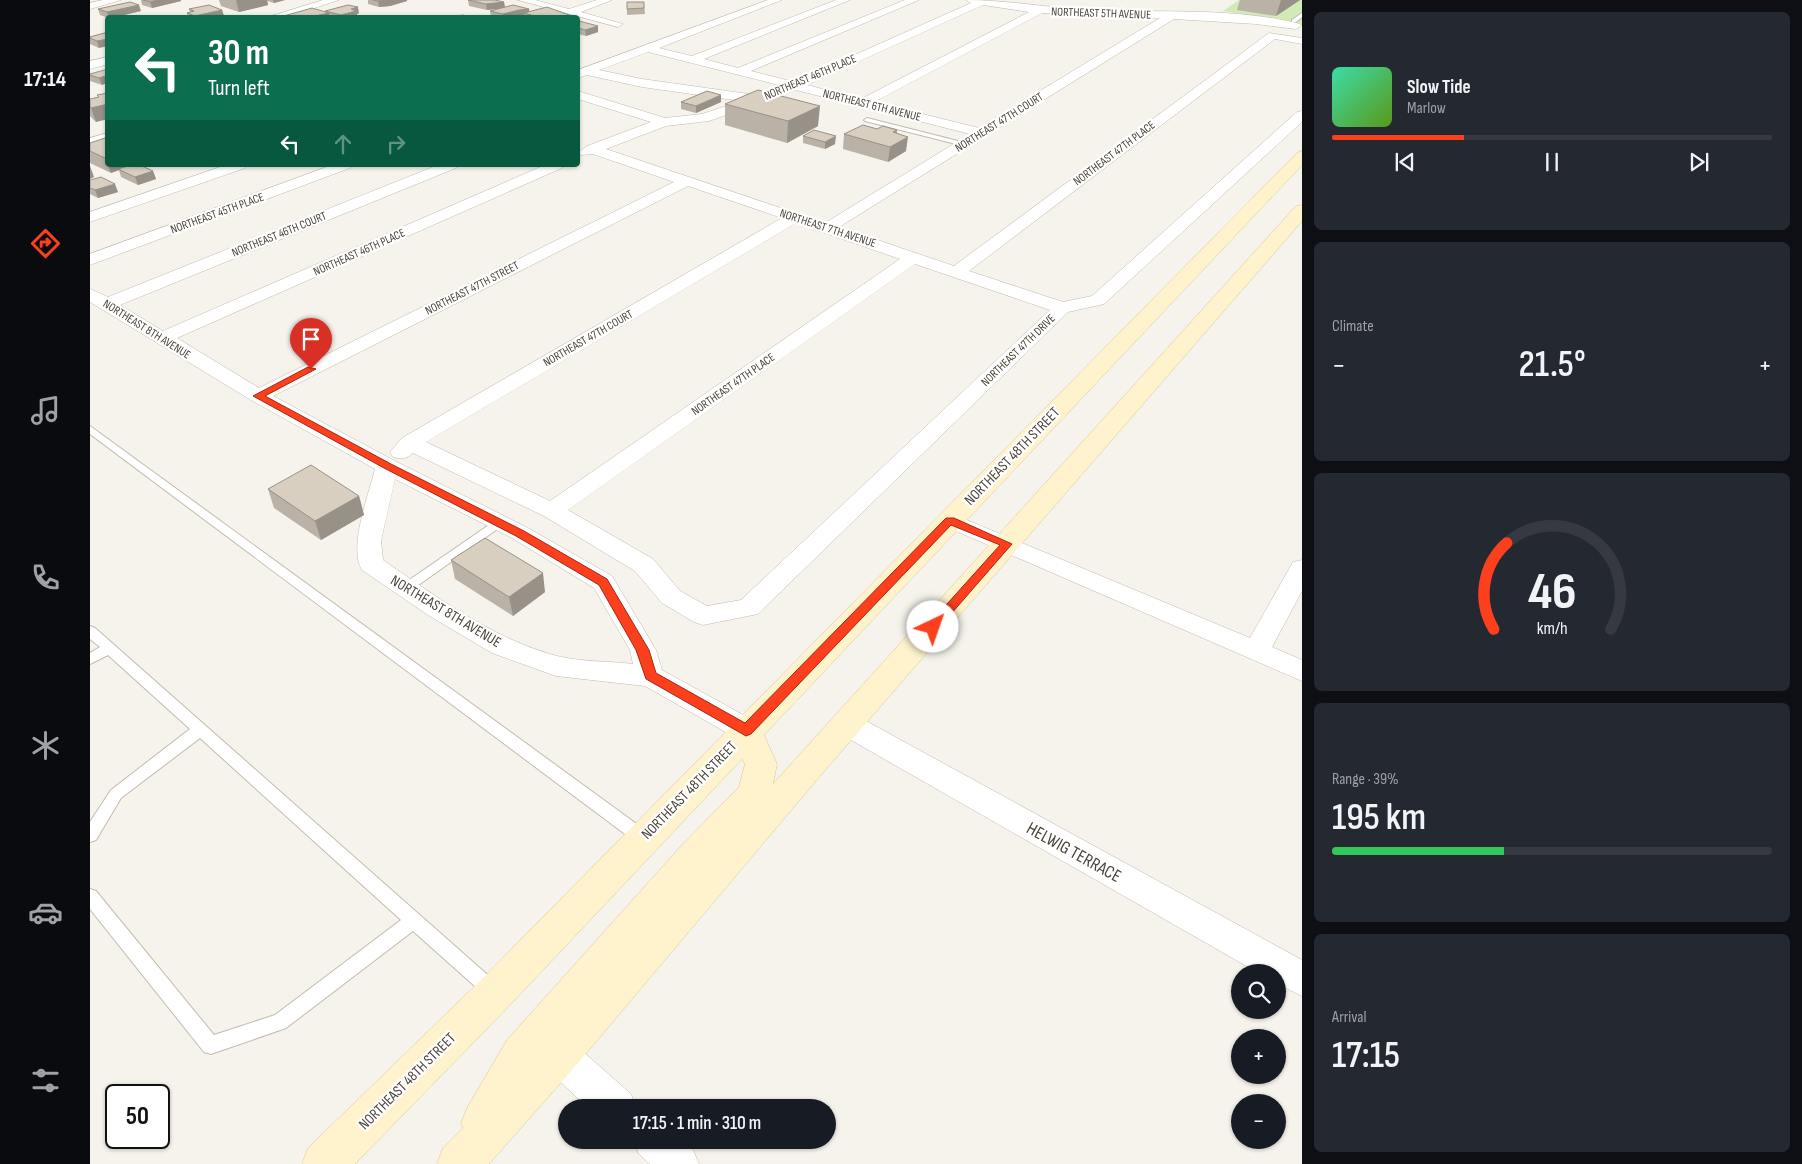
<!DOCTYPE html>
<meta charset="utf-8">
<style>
:root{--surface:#171b24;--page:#242831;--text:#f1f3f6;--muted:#9ea1a6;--line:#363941;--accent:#fc3f1d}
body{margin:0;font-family:"Sofia Sans Condensed",sans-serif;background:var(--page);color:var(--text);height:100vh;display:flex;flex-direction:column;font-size:19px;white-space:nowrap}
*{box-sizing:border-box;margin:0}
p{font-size:16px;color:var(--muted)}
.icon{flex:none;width:28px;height:28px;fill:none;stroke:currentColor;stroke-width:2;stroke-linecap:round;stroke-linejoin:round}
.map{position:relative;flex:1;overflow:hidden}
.drawer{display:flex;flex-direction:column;gap:12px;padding:12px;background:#0d0f14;width:500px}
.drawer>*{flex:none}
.top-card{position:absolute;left:15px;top:15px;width:475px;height:152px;border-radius:5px;box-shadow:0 1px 4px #0004;background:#0b6e4f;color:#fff;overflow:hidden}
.controls{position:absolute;left:1141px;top:964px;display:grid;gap:10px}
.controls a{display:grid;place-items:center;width:55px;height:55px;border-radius:50%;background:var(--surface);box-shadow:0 1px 4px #0004;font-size:25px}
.speed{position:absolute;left:15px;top:1084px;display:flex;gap:10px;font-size:25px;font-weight:700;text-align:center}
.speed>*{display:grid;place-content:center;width:65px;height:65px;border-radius:50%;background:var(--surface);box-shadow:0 1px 4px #0004;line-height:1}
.speed .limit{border:2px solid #111;border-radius:8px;background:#fff;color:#111}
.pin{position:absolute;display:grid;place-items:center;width:42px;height:42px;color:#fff;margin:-51px -21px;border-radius:50% 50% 50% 0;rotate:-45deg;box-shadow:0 0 5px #0007}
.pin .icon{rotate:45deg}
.me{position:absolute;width:55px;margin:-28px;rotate:42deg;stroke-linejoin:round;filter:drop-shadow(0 0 4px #0008)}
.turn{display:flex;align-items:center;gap:18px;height:105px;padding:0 20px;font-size:22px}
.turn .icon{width:65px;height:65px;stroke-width:2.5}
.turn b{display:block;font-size:35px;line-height:42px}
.lanes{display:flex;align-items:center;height:48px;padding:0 20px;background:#0003;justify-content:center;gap:25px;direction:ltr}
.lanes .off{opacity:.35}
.big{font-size:38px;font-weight:600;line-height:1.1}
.drawer .card{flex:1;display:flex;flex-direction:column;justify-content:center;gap:8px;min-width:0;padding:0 18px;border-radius:8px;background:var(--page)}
.drawer .dial{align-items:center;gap:0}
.dial svg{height:130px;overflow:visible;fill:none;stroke:var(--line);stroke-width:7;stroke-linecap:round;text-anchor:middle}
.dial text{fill:var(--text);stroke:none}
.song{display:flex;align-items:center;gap:15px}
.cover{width:60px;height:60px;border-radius:8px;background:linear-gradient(135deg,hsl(160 70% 55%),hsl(90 70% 35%))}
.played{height:5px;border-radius:2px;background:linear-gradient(90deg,var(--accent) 30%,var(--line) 30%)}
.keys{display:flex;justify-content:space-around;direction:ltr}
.heat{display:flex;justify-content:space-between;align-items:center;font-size:28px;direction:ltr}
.charge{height:8px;border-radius:4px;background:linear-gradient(90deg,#34c759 39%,var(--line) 0)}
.trip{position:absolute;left:468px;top:1099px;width:278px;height:50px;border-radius:25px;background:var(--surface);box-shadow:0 1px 4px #0004;font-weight:600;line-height:50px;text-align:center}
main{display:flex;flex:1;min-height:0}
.tab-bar{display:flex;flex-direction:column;width:90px;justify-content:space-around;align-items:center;background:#090b0e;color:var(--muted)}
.tab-bar .icon{width:35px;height:35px}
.tab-bar .on{color:var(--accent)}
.tab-bar b{font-size:22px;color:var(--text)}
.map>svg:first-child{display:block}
.green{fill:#d2eab5}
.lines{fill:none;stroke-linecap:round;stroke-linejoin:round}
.lane-casing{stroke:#c2bbae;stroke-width:2}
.street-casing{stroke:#c2bbae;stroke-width:1}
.secondary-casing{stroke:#d6c79b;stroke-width:1}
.lane{fill:#fff;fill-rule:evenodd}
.street{fill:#fff;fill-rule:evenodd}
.secondary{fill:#fff3cd;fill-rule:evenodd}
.wall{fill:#bab2a6}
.shaded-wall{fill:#979187}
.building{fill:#d8cfc1;stroke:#979187}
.route{fill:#fc3f1d;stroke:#a42913}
.labels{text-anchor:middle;stroke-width:4.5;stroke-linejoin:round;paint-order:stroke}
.far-street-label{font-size:12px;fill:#4b4439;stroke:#fff}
.street-label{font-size:15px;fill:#4b4439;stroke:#fff}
.near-street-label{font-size:18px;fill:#4b4439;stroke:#fff}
</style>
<main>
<nav class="tab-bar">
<b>17:14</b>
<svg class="icon on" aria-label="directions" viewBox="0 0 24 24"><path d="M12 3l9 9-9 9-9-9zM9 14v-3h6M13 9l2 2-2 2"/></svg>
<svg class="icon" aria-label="music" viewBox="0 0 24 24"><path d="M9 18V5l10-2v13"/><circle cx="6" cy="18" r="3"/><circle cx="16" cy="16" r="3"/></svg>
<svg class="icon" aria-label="phone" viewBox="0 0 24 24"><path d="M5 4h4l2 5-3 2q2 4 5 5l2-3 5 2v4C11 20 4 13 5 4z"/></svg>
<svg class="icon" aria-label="climate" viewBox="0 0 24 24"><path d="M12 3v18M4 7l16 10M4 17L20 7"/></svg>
<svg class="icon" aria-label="car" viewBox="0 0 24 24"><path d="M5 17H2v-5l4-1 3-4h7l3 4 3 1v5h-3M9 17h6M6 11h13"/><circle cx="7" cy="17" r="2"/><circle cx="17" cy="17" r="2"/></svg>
<svg class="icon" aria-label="filters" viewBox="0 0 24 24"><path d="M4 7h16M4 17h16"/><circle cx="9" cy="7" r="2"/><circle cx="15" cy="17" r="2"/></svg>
</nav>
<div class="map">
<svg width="1212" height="1164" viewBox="0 0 1212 1164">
<rect width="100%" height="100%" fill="#f6f3ec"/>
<!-- green -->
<path class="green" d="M1149,0H1212V25L1133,11Z"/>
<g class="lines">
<!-- lane casing -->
<g class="lane-casing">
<g id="lane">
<path d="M1212,13V17L1206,22H1202V20Z"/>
<path d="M777,118L876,143L877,144L874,146L775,121L774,120Z"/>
<path d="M0,426L559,833L561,838L559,843L553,845L547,843L0,434Z"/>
<path d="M409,518L413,519L415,522L413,525L320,591H312L310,588L312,585Z"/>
<path d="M0,626L5,628L409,985L412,991L409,997L403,1000L397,997L323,931L196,1028L121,1054L114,1052L0,909V889L6,891L124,1035L185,1015L311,920L110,738L31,798L6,840L0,842V822L21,790L100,729L18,655L0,664V653L10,647L0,639Z"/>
</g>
</g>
<!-- street casing -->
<g class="street-casing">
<g id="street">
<path d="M13,0H31L0,9V3Z"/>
<path d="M233,0H249L193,18H175Z"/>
<path d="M428,0H445L479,9L507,0H522L491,12L533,24L528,27Z"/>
<path d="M678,0H692L569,48L602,56L746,0H760L614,59L648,68L815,0H829L661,71L704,82L881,3L876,0C918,0 959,8 1001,10C1068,13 1144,7 1210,24L1211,26L1206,29L1166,24L1084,19L749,227L864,266L1179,33L1212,38V44L1185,39L879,271L973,302L1002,296L1207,112L1212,111V122L1014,304L978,312L668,614L613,625L604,622L572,603L545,571L454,516L323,453C317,459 311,459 303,457L300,452L312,438L692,218L598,186L183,396L305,461L438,528L522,576L566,650L572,670L666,722L670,730L666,738L656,741L646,738L555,686L466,676L402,653L338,615L272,570C258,547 279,494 285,469L161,400L0,302V289L18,297L348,165H368L366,168L30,305L73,331L455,165H474L472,168L87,338L169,388L584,182L503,154L491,155L489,152L497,146L561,122L488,99V91L575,118L612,114L651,101L552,87L497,75L488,78V70ZM893,5L939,12L771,99L717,85ZM952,13L1070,18L889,128L784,102ZM558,52L693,86L666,95L552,79L509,70ZM706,90L880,134L735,223L516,149L576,126L619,121ZM706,223L810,259L460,501L336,442ZM825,264L960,310L651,600L617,606L590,591L563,559L478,510ZM305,479L422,538L504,588L540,650L543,664C519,661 491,662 467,656C403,639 347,597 293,560L291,541Z"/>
<path d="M18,57V64L0,69V61Z"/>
<path d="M18,133V142L0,147V138Z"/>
<path d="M136,165H157L155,168L0,222V212Z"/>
<path d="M242,165H262L260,168L0,265V254Z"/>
<path d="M860,513L1160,638L1203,562L1212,560V591L1182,647L1212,660V681L852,525L848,520L852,515Z"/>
<path d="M757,713L767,716L1212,960V996L1188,984V972H1167L747,732L743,724L747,716Z"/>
<path d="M469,1036L482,1042L541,1094L546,1108H498L456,1068L450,1055L456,1042Z"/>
<path d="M543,1140H592L603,1150L609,1164H560L549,1154Z"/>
</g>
</g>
<!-- secondary casing -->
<g class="secondary-casing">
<path id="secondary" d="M1212,151V165L674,735L687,764L683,784L1206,206L1212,205V221L730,776L483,1069L399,1164H347L353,1148L373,1128L371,1123L377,1108L417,1040L592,845L649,787L655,764L652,759L419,1006L265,1164H212L218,1148L391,980L1207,153Z"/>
</g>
<!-- lane -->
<use href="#lane" class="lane"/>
<!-- street -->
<use href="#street" class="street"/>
<!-- secondary -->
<use href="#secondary" class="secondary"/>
</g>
<!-- wall -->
<g class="wall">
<path d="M51,0H91V1L62,8L52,5Z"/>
<path d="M129,0H195L184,3L177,1L178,5L149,12L131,6Z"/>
<path d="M278,0H317V1L300,6L289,7L278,4Z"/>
<path d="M378,0L414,2L415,7L439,9V11L482,16V18H434V15L424,18H404L401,17L400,11L406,9L397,10L379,6Z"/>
<path d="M1150,0H1210L1186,16L1147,10Z"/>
<path d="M537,2H554L555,14L537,15Z"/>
<path d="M8,9L51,11L21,18H18L10,15Z"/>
<path d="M99,9L132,10L134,16L125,18H99L97,13L100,12Z"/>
<path d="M235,11L269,13L267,14V17L264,18H190V17L236,12Z"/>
<path d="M488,22L508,32L496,36L488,34Z"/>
<path d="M18,32L9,48L0,44V37Z"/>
<path d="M18,69L12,85L0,81V74Z"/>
<path d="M18,93L6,122L0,116V99L8,97L7,95Z"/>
<path d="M591,102H631L606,113L591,109Z"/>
<path d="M635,104L728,126L697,143L635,125Z"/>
<path d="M754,134H807L816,151L798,162L753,149Z"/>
<path d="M713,136L745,144L735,149L713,143Z"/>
<path d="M18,137V165H50L63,171L66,179L48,185L31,177L29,170L21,173L0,163V143Z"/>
<path d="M0,180L28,192L8,198L0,194Z"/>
<path d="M178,489L269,496L274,515L231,540L184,508Z"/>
<path d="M361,560L455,592L423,616L365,579Z"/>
</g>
<!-- shaded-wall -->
<g class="shaded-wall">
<path d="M68,0H91V1L62,8L60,2Z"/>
<path d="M146,0H177L178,5L149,12Z"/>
<path d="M183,0H195L184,3Z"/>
<path d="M299,0H317V1L300,6L289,7L288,1Z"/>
<path d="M1191,0H1210L1186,16Z"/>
<path d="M414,2L415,8L397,10L396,4Z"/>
<path d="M49,5L51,11L21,18H19L17,12Z"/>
<path d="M268,7L269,13L267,14V17L264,18H251V15L261,9Z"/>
<path d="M439,9L440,14L434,13V15L424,18H414L413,14L429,10Z"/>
<path d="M132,10L134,16L125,18H105V16Z"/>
<path d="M239,13L240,18H215Z"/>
<path d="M508,26V32L496,36L495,30Z"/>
<path d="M18,39V46L9,48L7,41Z"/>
<path d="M18,75V83L12,85L9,78Z"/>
<path d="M631,95V102L606,113V106Z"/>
<path d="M18,104V119L6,122L1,108Z"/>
<path d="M730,106L728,126L697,143L698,121Z"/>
<path d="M807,130L806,143L818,137L816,151L798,162L800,147L803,132Z"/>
<path d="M746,136L745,144L735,149V142Z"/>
<path d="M18,157V165L15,158Z"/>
<path d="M18,165H45L28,169L29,170L21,173Z"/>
<path d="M0,166L4,177L0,179Z"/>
<path d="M63,171L66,179L48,185L45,177Z"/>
<path d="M25,184L28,192L8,198L5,190Z"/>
<path d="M269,496L274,515L231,540L225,521Z"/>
<path d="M453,573L455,592L423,616L419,597Z"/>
</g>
<!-- building -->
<g class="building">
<path d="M53,0H68L60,2Z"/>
<path d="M283,0H299L288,1Z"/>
<path d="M378,0H405L414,2L396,4Z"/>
<path d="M40,2L49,5L17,12L8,9Z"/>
<path d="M537,2H554V8L537,9Z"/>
<path d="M119,5L132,10L105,16L97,13L104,11L99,9Z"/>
<path d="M258,5L268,7L261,9L266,11L251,15L235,11Z"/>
<path d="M423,5L439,9L429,10L413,14L400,11Z"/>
<path d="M457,7L482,16L476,18H451L434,13Z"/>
<path d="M222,8L239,13L215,18H193L190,17Z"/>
<path d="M372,15L387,18H364Z"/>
<path d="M357,16V18H323V17Z"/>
<path d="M489,21L508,26L495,30L488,28V22Z"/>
<path d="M18,32V39L7,41L0,38V37Z"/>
<path d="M18,69V75L9,78L0,75V74Z"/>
<path d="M668,90L730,106L698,121L635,104Z"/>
<path d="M617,91L631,95L606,106L591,102Z"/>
<path d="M18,93V104L1,108L0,107V99L9,97L7,95Z"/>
<path d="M773,125L787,129L793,126L807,130L803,132L818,137L800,147L754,134Z"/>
<path d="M724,130L746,136L735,142L713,136Z"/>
<path d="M18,137V157L15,158L0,151V143Z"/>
<path d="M41,165H50L63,171L45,177L28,169Z"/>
<path d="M11,177L25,184L5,190L0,188V180Z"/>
<path d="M221,465L269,496L225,521L178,489Z"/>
<path d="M395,538L453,573L419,597L361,560Z"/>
</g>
<!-- route -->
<path class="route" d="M218,367L226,369L175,396L301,464L434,531L517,579L559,650L566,673L655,723L856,518H864L922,544L847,630H839V624L910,545L861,525L661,734L656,736L556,679L546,650L509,585L426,536L294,468L163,396Z"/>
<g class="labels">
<!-- far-street labels -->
<g class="far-street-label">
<text transform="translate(1011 13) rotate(2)" y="4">NORTHEAST 5TH AVENUE</text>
<text transform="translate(720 77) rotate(-23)" y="4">NORTHEAST 46TH PLACE</text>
<text transform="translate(782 105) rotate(14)" y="4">NORTHEAST 6TH AVENUE</text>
<text transform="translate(909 122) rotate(-32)" y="4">NORTHEAST 47TH COURT</text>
<text transform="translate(1024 153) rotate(-37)" y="4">NORTHEAST 47TH PLACE</text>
<text transform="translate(127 213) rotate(-20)" y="4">NORTHEAST 45TH PLACE</text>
<text transform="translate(738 228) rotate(18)" y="4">NORTHEAST 7TH AVENUE</text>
<text transform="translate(189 234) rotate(-22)" y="4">NORTHEAST 46TH COURT</text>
<text transform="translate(269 252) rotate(-24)" y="4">NORTHEAST 46TH PLACE</text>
<text transform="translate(382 288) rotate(-27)" y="4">NORTHEAST 47TH STREET</text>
<text transform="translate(57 329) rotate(32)" y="4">NORTHEAST 8TH AVENUE</text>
<text transform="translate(498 338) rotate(-30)" y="4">NORTHEAST 47TH COURT</text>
<text transform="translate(928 350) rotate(-44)" y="4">NORTHEAST 47TH DRIVE</text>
<text transform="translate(643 384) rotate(-35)" y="4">NORTHEAST 47TH PLACE</text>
</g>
<!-- street labels -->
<g class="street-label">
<text transform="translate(922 456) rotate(-46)" y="5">NORTHEAST 48TH STREET</text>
<text transform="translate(356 611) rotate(31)" y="5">NORTHEAST 8TH AVENUE</text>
<text transform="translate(599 790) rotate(-46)" y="5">NORTHEAST 48TH STREET</text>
<text transform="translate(317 1081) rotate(-45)" y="5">NORTHEAST 48TH STREET</text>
</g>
<!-- near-street labels -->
<g class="near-street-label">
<text transform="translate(984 852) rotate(29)" y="6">HELWIG TERRACE</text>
</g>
</g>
</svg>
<div class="controls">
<a><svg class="icon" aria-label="search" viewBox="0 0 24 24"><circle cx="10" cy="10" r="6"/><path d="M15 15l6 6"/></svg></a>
<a>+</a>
<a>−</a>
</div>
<div class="speed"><div class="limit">50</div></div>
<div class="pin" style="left:221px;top:369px;background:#d93025"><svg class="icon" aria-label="arrive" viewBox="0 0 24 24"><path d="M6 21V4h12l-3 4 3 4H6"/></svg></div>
<svg class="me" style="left:843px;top:627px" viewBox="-20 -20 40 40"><circle r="19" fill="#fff"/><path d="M0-13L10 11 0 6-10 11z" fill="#fc3f1d"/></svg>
<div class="trip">17:15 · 1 min · 310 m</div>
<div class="top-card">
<div class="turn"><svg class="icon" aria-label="left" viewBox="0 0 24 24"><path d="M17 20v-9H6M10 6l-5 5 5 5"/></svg><div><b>30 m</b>Turn left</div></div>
<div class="lanes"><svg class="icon" aria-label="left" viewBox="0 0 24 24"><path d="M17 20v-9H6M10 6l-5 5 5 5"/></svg><svg class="icon off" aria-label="ahead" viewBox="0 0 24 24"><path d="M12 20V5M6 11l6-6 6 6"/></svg><svg class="icon off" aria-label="right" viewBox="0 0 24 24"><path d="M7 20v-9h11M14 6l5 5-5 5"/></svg></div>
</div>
</div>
<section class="drawer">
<div class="card">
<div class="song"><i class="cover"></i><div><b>Slow Tide</b><p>Marlow</p></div></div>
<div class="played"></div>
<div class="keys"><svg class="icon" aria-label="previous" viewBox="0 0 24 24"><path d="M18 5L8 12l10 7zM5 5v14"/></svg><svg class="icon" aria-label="pause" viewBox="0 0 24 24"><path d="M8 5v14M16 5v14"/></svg><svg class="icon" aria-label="next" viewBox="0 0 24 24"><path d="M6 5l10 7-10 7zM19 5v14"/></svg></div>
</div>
<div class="card"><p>Climate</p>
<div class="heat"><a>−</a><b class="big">21.5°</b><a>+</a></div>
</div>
<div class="card dial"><svg viewBox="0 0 100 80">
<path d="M14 69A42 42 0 1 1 86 69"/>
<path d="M14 69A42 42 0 0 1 22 16" stroke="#fc3f1d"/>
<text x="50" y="56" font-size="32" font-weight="700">46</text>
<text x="50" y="72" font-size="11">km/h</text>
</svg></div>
<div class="card"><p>Range · 39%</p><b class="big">195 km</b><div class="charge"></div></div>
<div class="card"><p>Arrival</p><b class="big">17:15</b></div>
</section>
</main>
